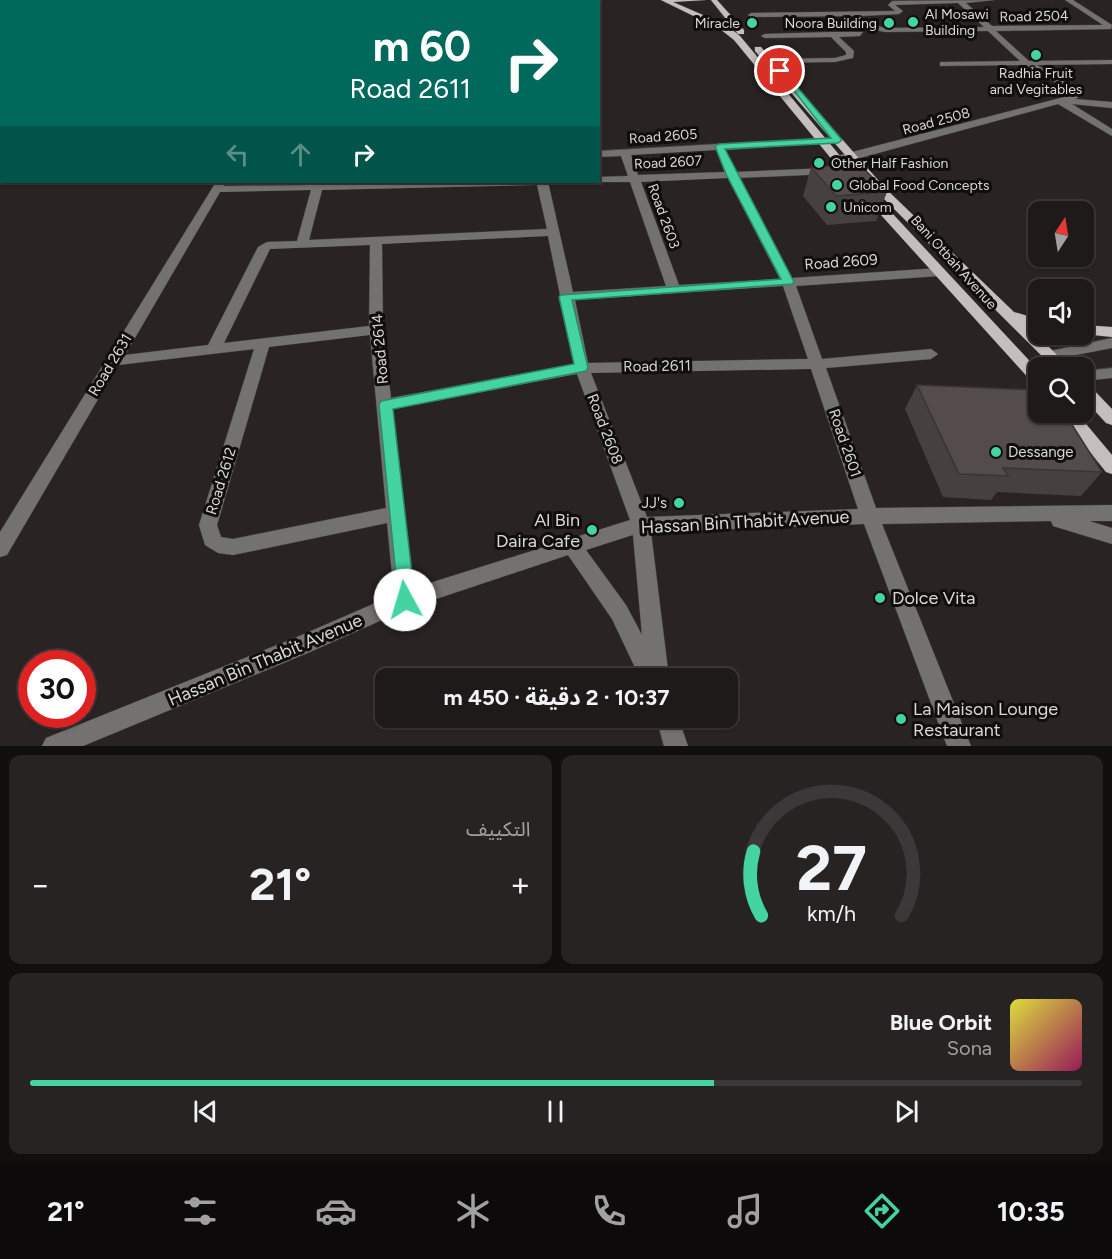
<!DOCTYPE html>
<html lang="ar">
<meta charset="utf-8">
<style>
:root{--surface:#1f1a1a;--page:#272323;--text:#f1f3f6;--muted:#a1a1a2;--line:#3c3839;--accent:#43d4a0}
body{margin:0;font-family:Figtree,"Noto Sans Arabic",sans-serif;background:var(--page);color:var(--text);direction:rtl;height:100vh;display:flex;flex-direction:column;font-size:22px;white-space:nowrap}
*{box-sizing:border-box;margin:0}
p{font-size:20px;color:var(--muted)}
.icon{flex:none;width:33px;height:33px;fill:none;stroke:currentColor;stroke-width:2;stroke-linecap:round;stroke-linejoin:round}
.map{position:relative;height:746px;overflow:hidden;direction:ltr}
.details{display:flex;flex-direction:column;gap:9px;padding:9px;background:#110e0e;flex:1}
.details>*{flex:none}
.hud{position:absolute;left:0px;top:0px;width:600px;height:183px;box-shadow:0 2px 4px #0004,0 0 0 2px var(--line);direction:rtl;background:#00695c;color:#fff;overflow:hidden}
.needle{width:39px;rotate:12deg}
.tools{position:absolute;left:1028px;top:201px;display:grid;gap:12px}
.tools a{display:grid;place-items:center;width:66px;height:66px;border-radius:12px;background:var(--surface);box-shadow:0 2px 4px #0004,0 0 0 2px var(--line);font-size:30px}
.speed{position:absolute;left:18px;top:650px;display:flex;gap:12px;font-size:30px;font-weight:700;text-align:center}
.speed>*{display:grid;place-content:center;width:78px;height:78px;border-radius:50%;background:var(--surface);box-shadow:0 2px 4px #0004,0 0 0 2px var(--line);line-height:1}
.speed .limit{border:9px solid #d22;background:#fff;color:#111}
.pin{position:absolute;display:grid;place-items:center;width:51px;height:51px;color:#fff;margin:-26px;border:3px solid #fff;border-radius:50%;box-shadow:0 2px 6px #0007}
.me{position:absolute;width:66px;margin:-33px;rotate:354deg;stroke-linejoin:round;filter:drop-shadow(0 0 4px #0008)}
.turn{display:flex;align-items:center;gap:21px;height:126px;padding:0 30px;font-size:27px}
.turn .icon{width:78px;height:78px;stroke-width:2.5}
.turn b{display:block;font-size:42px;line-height:51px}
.lanes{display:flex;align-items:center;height:57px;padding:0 30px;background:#0003;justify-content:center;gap:30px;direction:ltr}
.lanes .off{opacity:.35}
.big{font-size:45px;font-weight:700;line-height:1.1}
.details .widget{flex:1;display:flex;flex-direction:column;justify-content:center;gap:9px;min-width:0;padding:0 21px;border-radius:12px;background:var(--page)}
.details .dial{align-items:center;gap:0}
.dial svg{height:156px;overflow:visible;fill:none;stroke:var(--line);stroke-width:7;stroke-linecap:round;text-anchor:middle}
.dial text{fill:var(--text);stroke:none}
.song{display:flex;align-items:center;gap:18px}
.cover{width:72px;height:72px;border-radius:9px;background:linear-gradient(135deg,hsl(60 70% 55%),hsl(330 70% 35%))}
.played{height:6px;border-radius:3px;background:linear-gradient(90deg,var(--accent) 65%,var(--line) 65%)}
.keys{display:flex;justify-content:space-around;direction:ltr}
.heat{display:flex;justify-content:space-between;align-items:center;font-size:33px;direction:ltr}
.details .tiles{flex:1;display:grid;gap:9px;grid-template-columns:1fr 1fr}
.widget:last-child{grid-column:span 2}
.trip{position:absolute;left:375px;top:668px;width:363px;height:60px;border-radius:12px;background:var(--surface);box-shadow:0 2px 4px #0004,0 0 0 2px var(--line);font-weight:700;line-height:60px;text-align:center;direction:rtl}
.dock{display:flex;height:96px;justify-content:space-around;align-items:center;background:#0c0a0a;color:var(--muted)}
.dock .icon{width:42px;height:42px}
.dock .on{color:var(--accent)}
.dock b{font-size:27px;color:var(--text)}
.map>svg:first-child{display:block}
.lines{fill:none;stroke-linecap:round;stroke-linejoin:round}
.minor-casing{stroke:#454040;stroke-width:1}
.major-casing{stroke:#454040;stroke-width:1}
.minor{fill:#747171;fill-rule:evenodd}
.major{fill:#c5bebe;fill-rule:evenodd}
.wall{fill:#474041}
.building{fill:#534b4c;stroke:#3a3435;stroke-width:1.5}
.route{fill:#43d4a0;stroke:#2c8a68;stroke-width:1.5}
.poi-dot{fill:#43d4a0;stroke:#100d0d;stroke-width:2}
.labels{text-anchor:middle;stroke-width:6;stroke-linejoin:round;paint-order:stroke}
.far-poi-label{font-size:14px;fill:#dbd6d7;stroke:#100d0d;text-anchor:start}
.far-street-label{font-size:14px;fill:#dbd6d7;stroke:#100d0d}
.street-label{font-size:15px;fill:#dbd6d7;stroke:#100d0d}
.poi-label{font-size:15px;fill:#dbd6d7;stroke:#100d0d;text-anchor:start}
.near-poi-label{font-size:18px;fill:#dbd6d7;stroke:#100d0d;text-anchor:start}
.near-street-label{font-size:18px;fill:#dbd6d7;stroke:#100d0d}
</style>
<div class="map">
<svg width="1112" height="746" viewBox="0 0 1112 746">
<rect width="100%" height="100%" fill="#292323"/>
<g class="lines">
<!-- minor casing -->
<g class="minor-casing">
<g id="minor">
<path d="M41,0H48L40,2Z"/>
<path d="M59,0H66L58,2Z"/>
<path d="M994,0L966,3L992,26L1103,25L1065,0H1073L1112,25L1111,29L996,31L1029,61L1112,60V64L1037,65L1076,87L1081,96L1075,99L1112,102V108L1072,104L1112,129V136L1058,104L856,159L833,161V157L1072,95L1070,91L1026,65L940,66V62H943L1020,61L988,31L885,32L865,28L854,16L751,17L748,15L751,13L895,11L888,5L892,1ZM958,3L984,27L885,28L870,24L861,16L899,14L903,11L895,5Z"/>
<path d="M0,31H2L0,36Z"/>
<path d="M832,32H863L860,36L839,37L854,51L853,58L835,62L759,63L755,61L759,59L835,58L846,55V52L831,37L765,38L761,36L765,34Z"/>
<path d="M0,50H2L0,56Z"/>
<path d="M838,137L843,140L841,142L725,150L735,172L829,168L834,171L829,174L738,178L792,278L939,268L945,272L939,276L796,286L822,359L931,349L938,354L931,359L826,368L876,508L1112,505V521H1089L1112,528V544L1053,526L1051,521L882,524L971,746H947L864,524L651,532L669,678H640L612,619L568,555L409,608L310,652L83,746H42L46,738L297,637L394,595L387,523L233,555L218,553L205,545L199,525L254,349L118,365L7,555L0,557V532L216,182H226L224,186L548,182L573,292L666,286L630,182H594H598V177L628,176L621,156L598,157V151ZM716,150L725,172L638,175L631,155ZM728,178L780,279L679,285L641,182ZM537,185L547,229L309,240L322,190ZM311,190L297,241L267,242L258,247L208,345L125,355L220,192ZM548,236L574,364L391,398L383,330L382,244ZM370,245L369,326L224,343L270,249ZM783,286L808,359L588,363L575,300ZM370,335L386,508L233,539L221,537L217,525L269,347ZM811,369L858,509L647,517L591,373ZM577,374L630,520L414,588L392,409ZM633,535L642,635L626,605L586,550Z"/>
<path d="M1112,338V348L1055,359L1048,368H1038V373L1032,368L1045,352Z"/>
<path d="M1112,368V378L1083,381V371Z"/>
<path d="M656,717H678L688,746H664Z"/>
</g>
</g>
<!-- major casing -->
<g class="major-casing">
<g id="major">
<path d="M365,0H372L363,2Z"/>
<path d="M382,0H389L380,2Z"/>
<path d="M661,0H706L673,2L726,25L740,36L851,169L1038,370V384L1033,383L843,173L734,40L720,29Z"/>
<path d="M711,0H717L744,30V34H738Z"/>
<path d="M755,47H761L885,188L1014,312L1038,319V328L1028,326L1070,368H1054L877,192L755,51Z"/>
<rect x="0" y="67" width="2" height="4"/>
<path d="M0,86H2L0,92Z"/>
<path d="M1083,325L1112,327V337L1083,334Z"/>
<path d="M1083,383L1088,384L1112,409V425L1106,423L1083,398Z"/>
<path d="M1058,412H1076L1112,455V474L1106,472Z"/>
</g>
</g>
<!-- minor -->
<use href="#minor" class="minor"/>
<!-- major -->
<use href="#major" class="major"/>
</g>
<!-- wall -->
<g class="wall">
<path d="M811,167L887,192L876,221L827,225L803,196Z"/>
<path d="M917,385L1102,472L1081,496L997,492L991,500L943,497L905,409Z"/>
</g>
<!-- building -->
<g class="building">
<path d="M487,0H494L511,2H485Z"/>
<path d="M859,164L887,192L836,196L811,167Z"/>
<path d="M917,385L1038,390V412H1064L1102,472L1003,468L1008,476L959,474Z"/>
</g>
<!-- route -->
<path class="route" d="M777,69H782L842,140L838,143L725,149L794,282L792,284L572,300L588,368L586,371L393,409L415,600L412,606L405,609L399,606L379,405L381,401L574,364L559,297L561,295L781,279L726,174L715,146L719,144L831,138Z"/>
<!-- markers -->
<g class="poi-dot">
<circle cx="913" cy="22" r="6"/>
<circle cx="752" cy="23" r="6"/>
<circle cx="889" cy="23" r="6"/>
<circle cx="1036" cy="55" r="6"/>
<circle cx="819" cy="163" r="6"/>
<circle cx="837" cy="185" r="6"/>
<circle cx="831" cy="207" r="6"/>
<circle cx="996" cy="452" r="6"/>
<circle cx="679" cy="503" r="6"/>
<circle cx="592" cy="530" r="6"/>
<circle cx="880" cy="598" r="6"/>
<circle cx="901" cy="719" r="6"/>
</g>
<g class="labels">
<!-- far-poi labels -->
<g class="far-poi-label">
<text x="925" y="19">Al Mosawi<tspan x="925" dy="16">Building</tspan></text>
<text x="740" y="28" text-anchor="end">Miracle</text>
<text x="877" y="28" text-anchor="end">Noora Building</text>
<text x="1036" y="78" text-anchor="middle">Radhia Fruit<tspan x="1036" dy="16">and Vegitables</tspan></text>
<text x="831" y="168">Other Half Fashion</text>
<text x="849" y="190">Global Food Concepts</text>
<text x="843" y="212">Unicom</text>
</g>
<!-- far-street labels -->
<g class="far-street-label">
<text transform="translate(1034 16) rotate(-1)" y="5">Road 2504</text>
<text transform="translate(936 121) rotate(-15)" y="5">Road 2508</text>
<text transform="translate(663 136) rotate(-4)" y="5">Road 2605</text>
<text transform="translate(668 162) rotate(-3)" y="5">Road 2607</text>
<text transform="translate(664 216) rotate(70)" y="5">Road 2603</text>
<text transform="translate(954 262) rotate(48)" y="5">Bani Otbah Avenue</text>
</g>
<!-- street labels -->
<g class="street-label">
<text transform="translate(841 262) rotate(-4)" y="5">Road 2609</text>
<text transform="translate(380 349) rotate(-95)" y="5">Road 2614</text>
<text transform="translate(110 365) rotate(-59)" y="5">Road 2631</text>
<text transform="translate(657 366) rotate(-1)" y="5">Road 2611</text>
<text transform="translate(605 429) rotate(69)" y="5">Road 2608</text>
<text transform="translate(845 443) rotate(71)" y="5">Road 2601</text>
<text transform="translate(221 481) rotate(-73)" y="5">Road 2612</text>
</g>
<!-- poi labels -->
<g class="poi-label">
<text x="1008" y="457">Dessange</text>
<text x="667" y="508" text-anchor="end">JJ's</text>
</g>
<!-- near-poi labels -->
<g class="near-poi-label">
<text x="580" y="526" text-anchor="end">Al Bin<tspan x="580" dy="21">Daira Cafe</tspan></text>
<text x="892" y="604">Dolce Vita</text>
<text x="913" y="715">La Maison Lounge<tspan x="913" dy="21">Restaurant</tspan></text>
</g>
<!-- near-street labels -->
<g class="near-street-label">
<text transform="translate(745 522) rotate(-3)" y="6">Hassan Bin Thabit Avenue</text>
<text transform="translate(265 660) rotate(-23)" y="6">Hassan Bin Thabit Avenue</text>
</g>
</g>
</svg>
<div class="tools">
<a><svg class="needle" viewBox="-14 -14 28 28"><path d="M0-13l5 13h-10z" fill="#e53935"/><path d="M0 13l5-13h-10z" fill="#a1a1a2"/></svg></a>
<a><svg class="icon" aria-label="sound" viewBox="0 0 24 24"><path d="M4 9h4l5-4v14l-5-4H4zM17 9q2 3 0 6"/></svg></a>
<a><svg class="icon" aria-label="search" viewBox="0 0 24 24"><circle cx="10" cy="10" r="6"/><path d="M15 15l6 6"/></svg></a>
</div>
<div class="speed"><div class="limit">30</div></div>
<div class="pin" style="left:780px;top:71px;background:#d93025"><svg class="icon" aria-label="arrive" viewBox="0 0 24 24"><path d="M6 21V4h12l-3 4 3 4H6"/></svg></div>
<svg class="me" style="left:405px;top:600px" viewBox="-20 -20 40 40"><circle r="19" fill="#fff"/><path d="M0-13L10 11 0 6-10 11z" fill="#43d4a0"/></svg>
<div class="trip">10:37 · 2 دقيقة · 450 m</div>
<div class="hud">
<div class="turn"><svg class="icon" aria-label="right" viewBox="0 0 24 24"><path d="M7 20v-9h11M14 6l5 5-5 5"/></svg><div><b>60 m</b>Road 2611</div></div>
<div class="lanes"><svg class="icon off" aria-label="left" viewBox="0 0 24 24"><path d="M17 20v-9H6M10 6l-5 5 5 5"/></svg><svg class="icon off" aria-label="ahead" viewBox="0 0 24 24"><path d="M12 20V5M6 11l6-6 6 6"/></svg><svg class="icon" aria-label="right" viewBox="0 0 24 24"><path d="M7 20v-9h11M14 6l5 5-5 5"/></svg></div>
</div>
</div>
<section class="details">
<div class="tiles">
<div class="widget dial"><svg viewBox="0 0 100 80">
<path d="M14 69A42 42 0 1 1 86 69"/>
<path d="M14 69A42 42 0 0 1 10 36" stroke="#43d4a0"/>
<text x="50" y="56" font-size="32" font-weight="700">27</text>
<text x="50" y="72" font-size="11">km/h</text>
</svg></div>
<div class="widget"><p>التكييف</p>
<div class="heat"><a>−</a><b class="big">21°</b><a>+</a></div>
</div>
<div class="widget">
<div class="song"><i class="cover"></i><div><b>Blue Orbit</b><p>Sona</p></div></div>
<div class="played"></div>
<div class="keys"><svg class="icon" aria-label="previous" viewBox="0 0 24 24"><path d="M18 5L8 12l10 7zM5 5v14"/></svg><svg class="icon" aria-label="pause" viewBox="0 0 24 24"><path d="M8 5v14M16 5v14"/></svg><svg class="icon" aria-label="next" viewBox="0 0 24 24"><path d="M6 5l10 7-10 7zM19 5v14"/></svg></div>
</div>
</div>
</section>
<nav class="dock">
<b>10:35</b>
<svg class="icon on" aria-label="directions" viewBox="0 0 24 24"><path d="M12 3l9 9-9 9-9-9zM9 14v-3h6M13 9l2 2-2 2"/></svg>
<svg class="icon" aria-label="music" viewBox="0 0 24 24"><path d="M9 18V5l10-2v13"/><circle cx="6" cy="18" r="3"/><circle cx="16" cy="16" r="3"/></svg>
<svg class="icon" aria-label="phone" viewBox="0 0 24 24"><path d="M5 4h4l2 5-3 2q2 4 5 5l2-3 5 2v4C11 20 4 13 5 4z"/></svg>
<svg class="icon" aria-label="climate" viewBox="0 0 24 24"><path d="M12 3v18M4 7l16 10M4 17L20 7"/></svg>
<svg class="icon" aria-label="car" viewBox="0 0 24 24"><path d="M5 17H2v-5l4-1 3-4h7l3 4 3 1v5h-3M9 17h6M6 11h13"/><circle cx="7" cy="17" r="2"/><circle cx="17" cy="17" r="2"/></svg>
<svg class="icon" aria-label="filters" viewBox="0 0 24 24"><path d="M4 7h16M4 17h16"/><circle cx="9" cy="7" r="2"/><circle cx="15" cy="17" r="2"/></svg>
<b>21°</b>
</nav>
